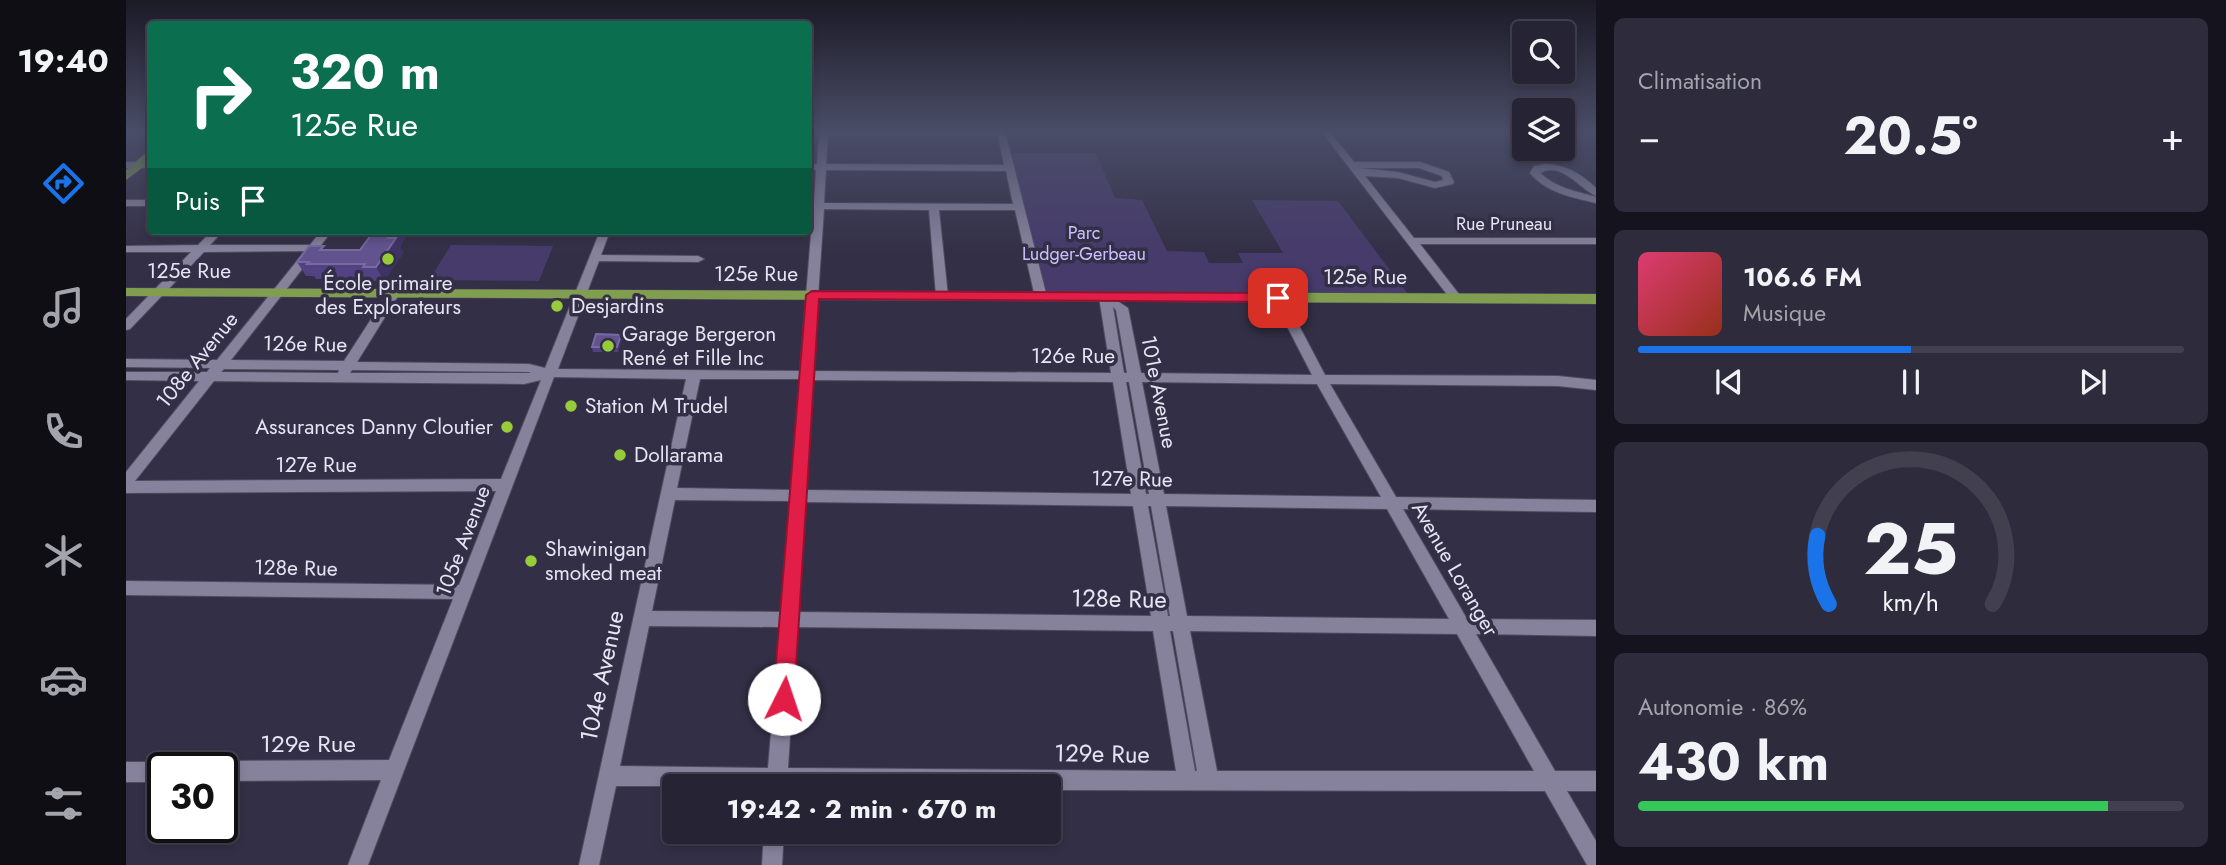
<!DOCTYPE html>
<html lang="fr">
<meta charset="utf-8">
<style>
:root{--surface:#262334;--page:#2e2b3c;--text:#f1f3f6;--muted:#a4a4ac;--line:#42404f;--accent:#1a73e8}
body{margin:0;font-family:Jost,sans-serif;background:var(--page);color:var(--text);height:100vh;display:flex;flex-direction:column;font-size:26px;white-space:nowrap}
*{box-sizing:border-box;margin:0}
p{font-size:23px;color:var(--muted)}
.icon{flex:none;width:38px;height:38px;fill:none;stroke:currentColor;stroke-width:2;stroke-linecap:round;stroke-linejoin:round}
.map{position:relative;flex:1;overflow:hidden}
.panel{display:flex;flex-direction:column;gap:18px;padding:18px;background:#15131d;width:630px}
.panel>*{flex:none}
.top-card{position:absolute;left:21px;top:21px;width:665px;height:214px;border-radius:7px;box-shadow:0 4px 10px #0003,0 0 0 2px var(--line);background:#0b6e4f;color:#fff;overflow:hidden}
.buttons{position:absolute;left:1386px;top:21px;display:grid;gap:14px}
.buttons a{display:grid;place-items:center;width:63px;height:63px;border-radius:7px;background:var(--surface);box-shadow:0 4px 10px #0003,0 0 0 2px var(--line);font-size:35px}
.speed{position:absolute;left:21px;top:752px;display:flex;gap:14px;font-size:35px;font-weight:700;text-align:center}
.speed>*{display:grid;place-content:center;width:91px;height:91px;border-radius:50%;background:var(--surface);box-shadow:0 4px 10px #0003,0 0 0 2px var(--line);line-height:1}
.speed .limit{border:4px solid #111;border-radius:10px;background:#fff;color:#111}
.pin{position:absolute;display:grid;place-items:center;width:60px;height:60px;color:#fff;margin:-30px;border-radius:14px;box-shadow:0 4px 10px #0006}
.me{position:absolute;width:77px;margin:-38px;rotate:4deg;stroke-linejoin:round;filter:drop-shadow(0 0 5px #0008)}
.turn{display:flex;align-items:center;gap:24px;height:147px;padding:0 28px;font-size:32px}
.turn .icon{width:91px;height:91px;stroke-width:2.5}
.turn b{display:block;font-size:49px;line-height:60px}
.then{display:flex;align-items:center;height:66px;padding:0 28px;background:#0003;gap:14px;font-size:26px}
.big{font-size:52px;font-weight:700;line-height:1.1}
.panel .widget{flex:1;display:flex;flex-direction:column;justify-content:center;gap:10px;min-width:0;padding:0 24px;border-radius:10px;background:var(--page)}
.panel .dial{align-items:center;gap:0}
.dial svg{height:182px;overflow:visible;fill:none;stroke:var(--line);stroke-width:7;stroke-linecap:round;text-anchor:middle}
.dial text{fill:var(--text);stroke:none}
.song{display:flex;align-items:center;gap:21px}
.cover{width:84px;height:84px;border-radius:10px;background:linear-gradient(135deg,hsl(340 70% 55%),hsl(10 70% 35%))}
.played{height:7px;border-radius:4px;background:linear-gradient(90deg,var(--accent) 50%,var(--line) 50%)}
.keys{display:flex;justify-content:space-around;direction:ltr}
.heat{display:flex;justify-content:space-between;align-items:center;font-size:38px;direction:ltr}
.charge{height:10px;border-radius:5px;background:linear-gradient(90deg,#34c759 86%,var(--line) 0)}
.trip{position:absolute;left:536px;top:774px;width:399px;height:70px;border-radius:7px;background:var(--surface);box-shadow:0 4px 10px #0003,0 0 0 2px var(--line);font-weight:700;line-height:70px;text-align:center}
main{display:flex;flex:1;min-height:0}
.dock{display:flex;flex-direction:column;width:126px;justify-content:space-around;align-items:center;background:#0f0e15;color:var(--muted)}
.dock .icon{width:49px;height:49px}
.dock .selected{color:var(--accent)}
.dock b{font-size:32px;color:var(--text)}
.map>svg:first-child{display:block}
.green{fill:#463b6b}
.lines{fill:none;stroke-linecap:round;stroke-linejoin:round}
.minor-casing{stroke:#504c60;stroke-width:2}
.major-casing{stroke:#504c60;stroke-width:1}
.minor{fill:#86829c;fill-rule:evenodd}
.major{fill:#819d50;fill-rule:evenodd}
.wall{fill:#524183}
.shaded-wall{fill:#3f3366}
.building{fill:#62538f;stroke:#776a9f;stroke-width:2}
.route{fill:#e11d48;stroke:#92132f;stroke-width:2}
.poi-dot{fill:#96cc39;stroke:#332f46;stroke-width:2.5}
.labels{text-anchor:middle;stroke-width:7;stroke-linejoin:round;paint-order:stroke}
.far-street-label{font-size:18px;fill:#e6e4f3;stroke:#332f46}
.far-park-label{font-size:18px;fill:#cbc1ff;stroke:#332f46}
.street-label{font-size:21px;fill:#e6e4f3;stroke:#332f46}
.poi-label{font-size:21px;fill:#e6e4f3;stroke:#332f46;text-anchor:start}
.near-street-label{font-size:24px;fill:#e6e4f3;stroke:#332f46}
</style>
<main>
<nav class="dock">
<b>19:40</b>
<svg class="icon selected" aria-label="directions" viewBox="0 0 24 24"><path d="M12 3l9 9-9 9-9-9zM9 14v-3h6M13 9l2 2-2 2"/></svg>
<svg class="icon" aria-label="music" viewBox="0 0 24 24"><path d="M9 18V5l10-2v13"/><circle cx="6" cy="18" r="3"/><circle cx="16" cy="16" r="3"/></svg>
<svg class="icon" aria-label="phone" viewBox="0 0 24 24"><path d="M5 4h4l2 5-3 2q2 4 5 5l2-3 5 2v4C11 20 4 13 5 4z"/></svg>
<svg class="icon" aria-label="climate" viewBox="0 0 24 24"><path d="M12 3v18M4 7l16 10M4 17L20 7"/></svg>
<svg class="icon" aria-label="car" viewBox="0 0 24 24"><path d="M5 17H2v-5l4-1 3-4h7l3 4 3 1v5h-3M9 17h6M6 11h13"/><circle cx="7" cy="17" r="2"/><circle cx="17" cy="17" r="2"/></svg>
<svg class="icon" aria-label="filters" viewBox="0 0 24 24"><path d="M4 7h16M4 17h16"/><circle cx="9" cy="7" r="2"/><circle cx="15" cy="17" r="2"/></svg>
</nav>
<div class="map">
<svg width="1470" height="865" viewBox="0 0 1470 865">
<rect width="100%" height="100%" fill="#332f46"/>
<!-- green -->
<g class="green">
<path d="M881,153H970L989,198L1016,200L1041,251L1078,252L1083,263H1117L1112,253H1157L1126,200L1212,201L1285,298L915,297Z"/>
<path d="M325,245L427,246L413,281L303,280Z"/>
</g>
<g class="lines">
<!-- minor casing -->
<g class="minor-casing">
<g id="minor">
<path d="M682,131H879L921,297L915,301L909,297L889,210H813L822,296L816,300L810,296L803,210L698,209L687,371L985,373L973,297L979,293L1002,308L1015,373L1186,375L1146,297L1152,293L1158,297L1199,375L1432,376L1470,380V390L1432,386L1204,384L1270,497L1470,500V512L1277,509L1341,619L1470,620V636L1350,634L1429,771H1470V791H1441L1470,841V865H1461L1419,791L922,790V786H490L473,865H453L560,379L428,377L242,865H222L255,780L96,781V768H87L89,764L96,761L263,760L327,599L0,595V581L333,585L370,491L0,493V472L73,381L0,380V372H81L84,368L0,367V359L91,360L179,251L78,252L4,329L0,330V319L65,252H0V246L72,245L86,231H97L84,245H184L195,231H206L105,360L218,361L264,290L268,289L274,293L231,362L403,364L419,368L474,231H484L475,255L572,256L578,259L572,262L473,261L432,369L674,371L687,209H682V203H688L690,170H682V164H691L693,135H682ZM702,135L872,136L878,165L700,164ZM700,170L880,171L887,204L698,203ZM987,307L990,310L1001,373H998ZM98,369L213,370L212,373L95,372ZM226,370L403,372L405,373H224ZM574,379H674L665,490L551,488ZM415,380L375,479L9,481L88,381L398,384ZM687,380L987,382L1005,494L680,490ZM1000,382H1003L1023,494H1020ZM1016,382L1191,384L1255,497L1038,494ZM549,500L664,501L655,612L526,611ZM679,502L1007,506L1025,616L672,612ZM1022,506H1025L1044,616H1042ZM1040,506L1261,509L1323,619L1061,616ZM523,626L654,627L642,768L494,766ZM671,627L1027,631L1050,771L662,768ZM1044,631H1047L1071,771H1069ZM1064,631L1331,634L1408,771H1091Z"/>
<path d="M1195,131H1203L1228,162H1294L1323,172L1328,182L1327,184L1309,188L1272,178L1239,176L1288,238H1470V244H1294L1336,298L1330,302L1326,301ZM1233,168H1293L1316,176L1317,180L1309,182L1272,172Z"/>
<rect x="0" y="162" width="24" height="6"/>
<path d="M1420,164C1441,165 1455,174 1470,188V196C1453,188 1435,161 1414,173C1430,188 1449,191 1470,197V203C1445,197 1421,193 1404,173L1408,166Z"/>
<rect x="0" y="200" width="24" height="6"/>
<path d="M0,762H37L44,765L45,768H37V782H0Z"/>
<path d="M638,831H658L656,865H636Z"/>
</g>
</g>
<!-- major casing -->
<g class="major-casing">
<g id="major">
<path d="M20,153H24V162L0,180V170Z"/>
<path d="M0,288L1470,294V304L0,296Z"/>
</g>
</g>
<!-- minor -->
<use href="#minor" class="minor"/>
<!-- major -->
<use href="#major" class="major"/>
</g>
<!-- wall -->
<g class="wall">
<path d="M248,231H279L281,235L274,246L277,253L258,281H245L243,279H190L188,276H180L171,262L200,250H234Z"/>
<path d="M495,335L496,339L492,352H467L466,347Z"/>
</g>
<!-- shaded-wall -->
<g class="shaded-wall">
<path d="M267,231H279L281,235L274,246L277,253L258,281L250,267L262,238Z"/>
<path d="M495,335L496,339L492,352L491,347Z"/>
</g>
<!-- building -->
<g class="building">
<path d="M248,231H267L262,238H270L250,267H237L239,264H181L183,262H171L183,246H198L194,250H234Z"/>
<path d="M470,334L495,335L491,347H466Z"/>
</g>
<!-- sky -->
<linearGradient id="sky" x2="0" y2="1"><stop stop-color="#1c1a26"/><stop offset="0.52" stop-color="#4a4d68"/><stop offset="1" stop-color="#4a4d68" stop-opacity="0"/></linearGradient>
<rect width="1470" height="252" fill="url(#sky)"/>
<!-- route -->
<path class="route" d="M686,291L1152,293L1159,298L1152,302L693,299L668,699L665,706L658,709L650,706L647,699L680,295Z"/>
<!-- markers -->
<g class="poi-dot">
<circle cx="262" cy="259" r="7"/>
<circle cx="431" cy="306" r="7"/>
<circle cx="482" cy="346" r="7"/>
<circle cx="445" cy="406" r="7"/>
<circle cx="381" cy="427" r="7"/>
<circle cx="494" cy="455" r="7"/>
<circle cx="405" cy="561" r="7"/>
</g>
<g class="labels">
<!-- far-street labels -->
<g class="far-street-label">
<text x="1378" y="230">Rue Pruneau</text>
</g>
<!-- far-park labels -->
<g class="far-park-label">
<text x="958" y="239">Parc<tspan x="958" dy="21">Ludger-Gerbeau</tspan></text>
</g>
<!-- street labels -->
<g class="street-label">
<text x="63" y="278">125e Rue</text>
<text x="630" y="281">125e Rue</text>
<text x="1239" y="284">125e Rue</text>
<text transform="translate(179 344) rotate(1)" y="7">126e Rue</text>
<text x="947" y="363">126e Rue</text>
<text transform="translate(71 360) rotate(-51)" y="7">108e Avenue</text>
<text transform="translate(1033 392) rotate(79)" y="7">101e Avenue</text>
<text x="190" y="472">127e Rue</text>
<text transform="translate(1006 479) rotate(1)" y="7">127e Rue</text>
<text transform="translate(337 541) rotate(-69)" y="7">105e Avenue</text>
<text transform="translate(170 568) rotate(1)" y="7">128e Rue</text>
<text transform="translate(1329 569) rotate(60)" y="7">Avenue Loranger</text>
</g>
<!-- poi labels -->
<g class="poi-label">
<text x="262" y="290" text-anchor="middle">École primaire<tspan x="262" dy="24">des Explorateurs</tspan></text>
<text x="445" y="313">Desjardins</text>
<text x="496" y="341">Garage Bergeron<tspan x="496" dy="24">René et Fille Inc</tspan></text>
<text x="459" y="413">Station M Trudel</text>
<text x="367" y="434" text-anchor="end">Assurances Danny Cloutier</text>
<text x="508" y="462">Dollarama</text>
<text x="419" y="556">Shawinigan<tspan x="419" dy="24">smoked meat</tspan></text>
</g>
<!-- near-street labels -->
<g class="near-street-label">
<text transform="translate(993 599) rotate(1)" y="8">128e Rue</text>
<text transform="translate(476 676) rotate(-78)" y="8">104e Avenue</text>
<text x="182" y="752">129e Rue</text>
<text transform="translate(976 754) rotate(1)" y="8">129e Rue</text>
</g>
</g>
</svg>
<div class="buttons">
<a><svg class="icon" aria-label="search" viewBox="0 0 24 24"><circle cx="10" cy="10" r="6"/><path d="M15 15l6 6"/></svg></a>
<a><svg class="icon" aria-label="layers" viewBox="0 0 24 24"><path d="M12 4l9 5-9 5-9-5zM3 14l9 5 9-5"/></svg></a>
</div>
<div class="speed"><div class="limit">30</div></div>
<div class="pin" style="left:1152px;top:298px;background:#d93025"><svg class="icon" aria-label="arrive" viewBox="0 0 24 24"><path d="M6 21V4h12l-3 4 3 4H6"/></svg></div>
<svg class="me" style="left:658px;top:699px" viewBox="-20 -20 40 40"><circle r="19" fill="#fff"/><path d="M0-13L10 11 0 6-10 11z" fill="#e11d48"/></svg>
<div class="trip">19:42 · 2 min · 670 m</div>
<div class="top-card">
<div class="turn"><svg class="icon" aria-label="right" viewBox="0 0 24 24"><path d="M7 20v-9h11M14 6l5 5-5 5"/></svg><div><b>320 m</b>125e Rue</div></div>
<div class="then">Puis<svg class="icon" aria-label="arrive" viewBox="0 0 24 24"><path d="M6 21V4h12l-3 4 3 4H6"/></svg></div>
</div>
</div>
<section class="panel">
<div class="widget"><p>Climatisation</p>
<div class="heat"><a>−</a><b class="big">20.5°</b><a>+</a></div>
</div>
<div class="widget">
<div class="song"><i class="cover"></i><div><b>106.6 FM</b><p>Musique</p></div></div>
<div class="played"></div>
<div class="keys"><svg class="icon" aria-label="previous" viewBox="0 0 24 24"><path d="M18 5L8 12l10 7zM5 5v14"/></svg><svg class="icon" aria-label="pause" viewBox="0 0 24 24"><path d="M8 5v14M16 5v14"/></svg><svg class="icon" aria-label="next" viewBox="0 0 24 24"><path d="M6 5l10 7-10 7zM19 5v14"/></svg></div>
</div>
<div class="widget dial"><svg viewBox="0 0 100 80">
<path d="M14 69A42 42 0 1 1 86 69"/>
<path d="M14 69A42 42 0 0 1 9 39" stroke="#1a73e8"/>
<text x="50" y="56" font-size="32" font-weight="700">25</text>
<text x="50" y="72" font-size="11">km/h</text>
</svg></div>
<div class="widget"><p>Autonomie · 86%</p><b class="big">430 km</b><div class="charge"></div></div>
</section>
</main>
